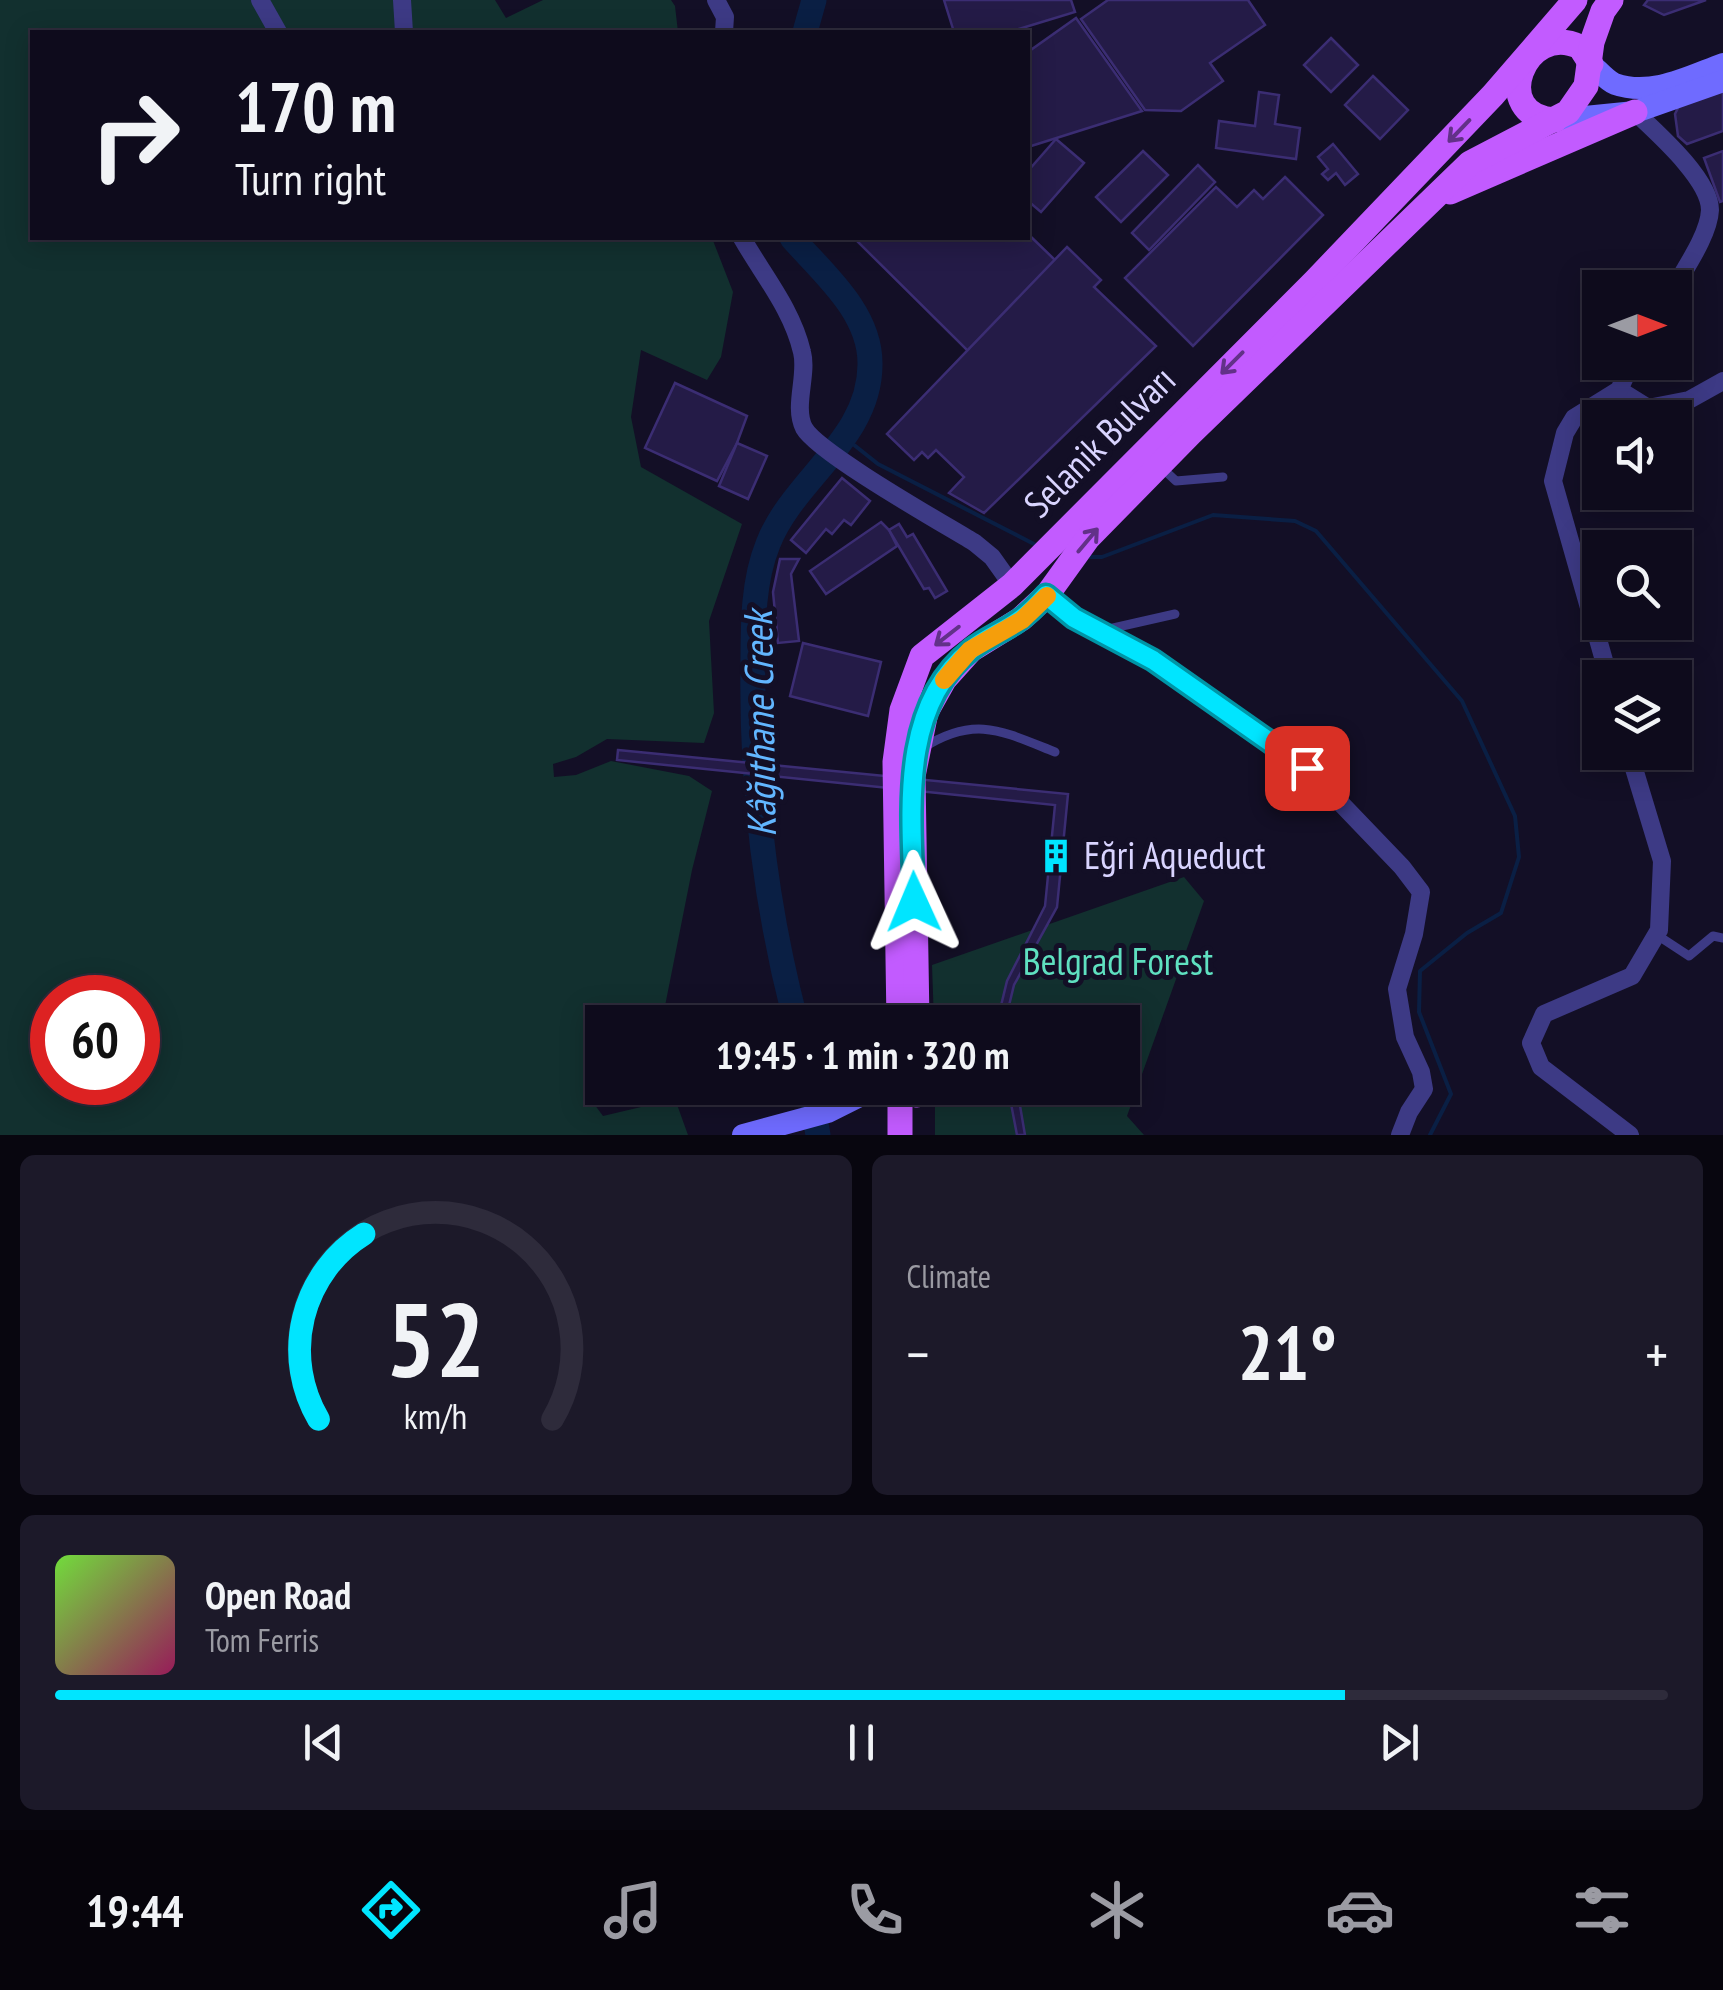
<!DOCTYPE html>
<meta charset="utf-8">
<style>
:root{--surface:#0e0b1c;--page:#1c1929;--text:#f1f3f6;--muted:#9b9ba3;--line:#2e2b3b;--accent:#00e5ff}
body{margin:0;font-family:"PT Sans Narrow",sans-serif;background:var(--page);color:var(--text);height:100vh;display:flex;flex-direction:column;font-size:38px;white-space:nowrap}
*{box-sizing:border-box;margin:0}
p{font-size:32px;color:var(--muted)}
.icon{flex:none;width:55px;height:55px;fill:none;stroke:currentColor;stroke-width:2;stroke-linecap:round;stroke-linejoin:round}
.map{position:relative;height:1135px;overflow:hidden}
.side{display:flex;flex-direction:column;gap:20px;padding:20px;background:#08060f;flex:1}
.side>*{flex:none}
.top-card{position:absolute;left:30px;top:30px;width:1000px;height:210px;border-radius:0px;box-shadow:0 5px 25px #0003,0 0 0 2px var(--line);background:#0e0b1c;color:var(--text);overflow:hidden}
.needle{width:65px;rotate:90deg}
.controls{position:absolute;left:1582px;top:270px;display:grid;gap:20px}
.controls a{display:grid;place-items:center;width:110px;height:110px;border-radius:0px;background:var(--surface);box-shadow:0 5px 25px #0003,0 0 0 2px var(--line);font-size:50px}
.speed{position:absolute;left:30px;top:975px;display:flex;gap:20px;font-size:50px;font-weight:700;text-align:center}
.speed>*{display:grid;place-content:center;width:130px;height:130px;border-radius:50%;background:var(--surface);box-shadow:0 5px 25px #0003,0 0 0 2px var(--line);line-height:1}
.speed .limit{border:15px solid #d22;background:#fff;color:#111}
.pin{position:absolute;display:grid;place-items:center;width:85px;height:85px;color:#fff;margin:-42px;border-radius:20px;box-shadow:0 5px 15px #0006}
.me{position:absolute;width:110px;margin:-55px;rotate:359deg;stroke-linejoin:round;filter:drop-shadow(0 0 8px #0008)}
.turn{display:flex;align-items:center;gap:35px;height:210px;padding:0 40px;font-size:45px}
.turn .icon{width:130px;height:130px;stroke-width:2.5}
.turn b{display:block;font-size:70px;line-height:85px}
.big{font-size:75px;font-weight:700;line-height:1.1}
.side .card{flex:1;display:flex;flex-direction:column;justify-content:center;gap:15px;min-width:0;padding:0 35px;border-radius:15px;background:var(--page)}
.side .dial{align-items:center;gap:0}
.dial svg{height:260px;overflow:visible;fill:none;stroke:var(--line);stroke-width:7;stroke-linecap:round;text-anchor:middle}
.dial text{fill:var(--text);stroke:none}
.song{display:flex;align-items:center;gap:30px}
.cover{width:120px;height:120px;border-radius:15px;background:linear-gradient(135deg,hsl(100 70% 55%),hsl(330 70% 35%))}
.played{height:10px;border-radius:5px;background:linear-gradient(90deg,var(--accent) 80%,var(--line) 80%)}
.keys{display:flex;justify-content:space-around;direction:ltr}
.heat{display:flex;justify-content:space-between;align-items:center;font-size:55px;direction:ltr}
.side .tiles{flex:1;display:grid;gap:20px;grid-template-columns:1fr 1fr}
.card:last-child{grid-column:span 2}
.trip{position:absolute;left:585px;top:1005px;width:555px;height:100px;border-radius:0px;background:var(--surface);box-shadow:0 5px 25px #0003,0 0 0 2px var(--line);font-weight:700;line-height:100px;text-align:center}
.tabs{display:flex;height:160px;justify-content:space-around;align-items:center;background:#06040b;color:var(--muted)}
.tabs .icon{width:70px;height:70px}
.tabs .current{color:var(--accent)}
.tabs b{font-size:45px;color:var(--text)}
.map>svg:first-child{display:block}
.green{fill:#12302f;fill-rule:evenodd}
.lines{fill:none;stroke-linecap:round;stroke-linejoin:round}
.stream{stroke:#0a1f44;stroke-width:4}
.river{stroke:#0a1f44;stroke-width:25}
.building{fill:#241b47;stroke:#3b2d73;stroke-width:2.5}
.lane{stroke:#3d3a85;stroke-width:9}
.street{stroke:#3d3a85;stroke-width:18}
.secondary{stroke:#6f6bff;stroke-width:22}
.primary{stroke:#c25bff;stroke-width:25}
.oneway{stroke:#623188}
.route-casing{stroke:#0095a6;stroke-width:25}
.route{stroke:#00e5ff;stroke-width:18}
.slow{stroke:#f59e0b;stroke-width:18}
.labels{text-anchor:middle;stroke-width:10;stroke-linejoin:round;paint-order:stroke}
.street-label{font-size:38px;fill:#d9d4ff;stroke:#130f26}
.poi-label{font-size:38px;fill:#d9d4ff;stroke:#130f26;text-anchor:start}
.park-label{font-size:38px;fill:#5fe0c0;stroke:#130f26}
.water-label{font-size:40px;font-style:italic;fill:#62b6ff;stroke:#130f26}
</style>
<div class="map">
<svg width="1723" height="1135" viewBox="0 0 1723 1135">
<rect width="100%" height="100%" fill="#130f26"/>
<!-- green -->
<g class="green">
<path d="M0,0H495L506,18L543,0H671L675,6L678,32H32V238H712L733,292L721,357L707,380L641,350L631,417L641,467L742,524L709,621L714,713L704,743L607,739L576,757L553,764L554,777L576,775L611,761L689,776L712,791L692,870L665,1006L596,1010L583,1089L603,1116L675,1099L688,1135H0ZM52,998H138V1082H52Z"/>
<path d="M1184,877L1204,901L1127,1116L1144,1135H935V1088H1122V1022H934L932,965Z"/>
</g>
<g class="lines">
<!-- stream -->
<g class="stream">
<path d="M844,437L878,464L1034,544"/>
<path d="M1090,557H1102L1213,515L1295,521L1316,531L1462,701L1515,816L1519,857L1501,913L1467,933L1420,971L1419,1012L1451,1094L1430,1135"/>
</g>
<!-- river -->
<g class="river">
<path d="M805,32L814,0"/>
<path d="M792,238C823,273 870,312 870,363C871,439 793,479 768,544C753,581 753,623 753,663C751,785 765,904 796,1022"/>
<path d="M810,1088L818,1135"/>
</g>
</g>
<!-- building -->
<g class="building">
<path d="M944,0H1071L1075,12L1009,32H954Z"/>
<path d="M1108,0H1248L1265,25L1210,63L1223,81L1181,111L1145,110L1081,19Z"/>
<path d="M1648,0H1706L1664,15L1644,5Z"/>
<path d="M1076,18L1142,111L1028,147V52Z"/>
<path d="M1331,38L1358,65L1331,92L1304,65Z"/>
<path d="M1373,76L1408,110L1380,139L1345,105Z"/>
<path d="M1723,91V131L1687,144L1678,136L1675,114L1679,106Z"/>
<path d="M1259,92L1279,95L1275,124L1300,128L1296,159L1216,148L1219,121L1255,126Z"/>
<path d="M1056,139L1084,163L1041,212L1028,201V171Z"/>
<path d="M1333,144L1358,174L1345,185L1336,173L1328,180L1322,174L1328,169L1318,157Z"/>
<path d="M1143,151L1168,175L1121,222L1096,197Z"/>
<path d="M1723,151V201L1720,202L1704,158Z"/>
<path d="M1198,165L1215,182L1149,250L1132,233Z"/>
<path d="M1285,177L1323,215L1193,346L1125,278L1216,187L1237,207L1254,190L1263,199Z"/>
<path d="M1028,234L1055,260L968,351L854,238H1028Z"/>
<path d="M1067,247L1101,280L1094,287L1156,346L984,513L949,493L964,477L936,450L928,458L922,452L914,460L887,434Z"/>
<path d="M675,383L747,416L737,443L717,481L645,448Z"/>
<path d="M737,443L767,456L748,499L719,486Z"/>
<path d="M842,478L870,501L851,525L844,520L832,534L826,529L806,553L791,540Z"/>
<path d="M881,522L889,530L897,546L826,594L810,571Z"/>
<path d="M899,524L907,537L913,534L947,591L935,598L929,588L924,589L889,530Z"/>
<path d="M780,559H799L791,574L799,641L778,643L773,592Z"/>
<path d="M803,643L881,662L868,716L790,696Z"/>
<path d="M618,750L1068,794L1057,907L1014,985L1005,1022H997L1007,981L1045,906L1055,805L617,760Z"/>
<path d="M1008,1088H1017L1025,1135H1017Z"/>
</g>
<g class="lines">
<!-- lane -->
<g class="lane">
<path d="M1161,467L1176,481L1223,477"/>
<path d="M1100,631L1175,614"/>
<path d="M923,748C975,715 1002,731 1055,752"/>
<path d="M1657,935L1689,956L1713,936L1723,938"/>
</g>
<!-- street -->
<g class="street">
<path d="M260,0L278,32"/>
<path d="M402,0L404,32"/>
<path d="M716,0L725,17L724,32"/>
<path d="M1635,112C1656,132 1710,179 1710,210C1709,234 1686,267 1674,288"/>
<path d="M742,238C763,275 792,309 802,352C808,375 793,406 804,428C818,453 944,524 975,543L992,557L1012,585"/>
<path d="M1619,390L1648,408L1689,400L1723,381"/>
<path d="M1047,595L1074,618L1153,660L1307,768L1402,867L1421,892L1414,934L1397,989L1405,1037L1421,1072L1424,1089L1409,1112L1400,1135"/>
<path d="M1609,678L1553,481L1565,433L1574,418L1619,390L1632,362"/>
<path d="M1629,752L1662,861L1659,930L1632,976L1544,1014L1531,1043L1541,1067L1630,1135"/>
</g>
<!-- secondary -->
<g class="secondary">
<path d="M1591,64C1598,70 1607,81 1615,84C1652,97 1690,76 1723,64"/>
<path d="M1555,120L1635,112L1723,81"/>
<path d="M743,1135L828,1112L866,1093"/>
</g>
<!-- primary -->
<g class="primary">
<path d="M1555,120C1488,117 1524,20 1580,47L1591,64"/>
<path d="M1450,192L1635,112"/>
<path d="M899,1022L895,762L902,710L922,656L1012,585L1315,281L1493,95L1575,0"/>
<path d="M917,1022L913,776L926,712L944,680L971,650L1021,619L1047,595L1088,538L1191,433L1470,163L1568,112L1586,86L1592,42L1603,11L1611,0"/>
<path d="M900,1088V1135"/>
<path d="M866,1093L891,1089L917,1095"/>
</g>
</g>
<!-- one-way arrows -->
<defs><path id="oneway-shaft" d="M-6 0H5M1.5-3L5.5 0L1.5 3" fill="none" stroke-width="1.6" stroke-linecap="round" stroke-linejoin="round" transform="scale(2.5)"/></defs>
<g class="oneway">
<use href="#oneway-shaft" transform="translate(1459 131) rotate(134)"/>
<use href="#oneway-shaft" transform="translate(1232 363) rotate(135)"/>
<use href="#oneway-shaft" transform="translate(1088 540) rotate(-50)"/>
<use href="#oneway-shaft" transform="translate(947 636) rotate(142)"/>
</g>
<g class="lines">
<!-- route casing -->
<g class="route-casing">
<path id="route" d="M914,902C912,819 897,707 972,649C986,638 1004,631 1018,621C1029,614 1038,604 1046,595L1074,618L1153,660L1307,768"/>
</g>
<!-- route -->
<use href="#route" class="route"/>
<!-- slow -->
<path class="slow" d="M944,680L970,650L1022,620L1047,596"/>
</g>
<!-- icons -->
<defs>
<g id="building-bare" transform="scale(2.7)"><path d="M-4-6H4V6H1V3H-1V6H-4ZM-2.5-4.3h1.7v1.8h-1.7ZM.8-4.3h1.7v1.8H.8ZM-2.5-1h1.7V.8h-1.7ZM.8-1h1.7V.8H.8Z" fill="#00e5ff" stroke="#130f26" stroke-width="2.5" paint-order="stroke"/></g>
</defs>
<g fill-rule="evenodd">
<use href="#building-bare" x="1056" y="856"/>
</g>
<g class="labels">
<!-- street labels -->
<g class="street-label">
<text transform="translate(1100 442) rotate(-45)" y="13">Selanik Bulvarı</text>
</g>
<!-- poi labels -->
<g class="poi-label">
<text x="1084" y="869">Eğri Aqueduct</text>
</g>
<!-- park labels -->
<g class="park-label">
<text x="1118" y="975">Belgrad Forest</text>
</g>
<!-- water labels -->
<g class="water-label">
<text transform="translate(760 724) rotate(-91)" y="14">Kâğıthane Creek</text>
</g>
</g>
</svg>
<div class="controls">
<a><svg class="needle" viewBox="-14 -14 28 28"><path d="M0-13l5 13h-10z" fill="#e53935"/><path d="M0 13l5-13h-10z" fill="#9b9ba3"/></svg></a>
<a><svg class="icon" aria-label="sound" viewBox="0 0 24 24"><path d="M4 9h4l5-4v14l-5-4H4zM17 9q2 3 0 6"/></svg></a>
<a><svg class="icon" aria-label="search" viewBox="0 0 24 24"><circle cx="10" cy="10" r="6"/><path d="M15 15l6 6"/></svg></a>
<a><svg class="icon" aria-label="layers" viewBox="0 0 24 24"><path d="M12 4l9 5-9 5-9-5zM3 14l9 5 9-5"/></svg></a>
</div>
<div class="speed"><div class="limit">60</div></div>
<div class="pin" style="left:1307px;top:768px;background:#d93025"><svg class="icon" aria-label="arrive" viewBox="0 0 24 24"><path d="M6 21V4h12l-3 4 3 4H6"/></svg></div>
<svg class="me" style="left:914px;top:902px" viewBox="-20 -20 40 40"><path d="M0-17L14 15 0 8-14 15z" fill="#00e5ff" stroke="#fff" stroke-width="4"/></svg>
<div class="trip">19:45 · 1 min · 320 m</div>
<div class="top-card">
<div class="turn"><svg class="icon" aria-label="right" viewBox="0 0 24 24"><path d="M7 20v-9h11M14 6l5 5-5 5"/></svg><div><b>170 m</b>Turn right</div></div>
</div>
</div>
<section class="side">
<div class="tiles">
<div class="card dial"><svg viewBox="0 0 100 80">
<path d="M14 69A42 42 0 1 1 86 69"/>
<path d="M14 69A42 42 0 0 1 28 12" stroke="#00e5ff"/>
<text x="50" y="56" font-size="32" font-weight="700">52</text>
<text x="50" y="72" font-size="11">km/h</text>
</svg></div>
<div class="card"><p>Climate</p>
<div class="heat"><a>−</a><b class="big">21°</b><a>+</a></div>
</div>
<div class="card">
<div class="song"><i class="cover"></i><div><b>Open Road</b><p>Tom Ferris</p></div></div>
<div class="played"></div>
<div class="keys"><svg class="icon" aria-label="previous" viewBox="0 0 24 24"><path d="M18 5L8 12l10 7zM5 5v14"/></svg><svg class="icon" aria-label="pause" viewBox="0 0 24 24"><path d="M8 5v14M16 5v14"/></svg><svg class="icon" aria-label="next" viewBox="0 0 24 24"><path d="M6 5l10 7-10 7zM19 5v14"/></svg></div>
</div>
</div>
</section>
<nav class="tabs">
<b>19:44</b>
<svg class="icon current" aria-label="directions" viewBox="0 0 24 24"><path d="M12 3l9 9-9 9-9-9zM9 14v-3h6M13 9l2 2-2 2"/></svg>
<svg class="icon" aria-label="music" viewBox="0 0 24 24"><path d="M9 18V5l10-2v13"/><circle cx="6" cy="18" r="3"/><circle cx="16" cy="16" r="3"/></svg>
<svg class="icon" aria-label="phone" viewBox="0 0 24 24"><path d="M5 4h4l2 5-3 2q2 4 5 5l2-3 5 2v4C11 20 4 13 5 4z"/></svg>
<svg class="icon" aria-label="climate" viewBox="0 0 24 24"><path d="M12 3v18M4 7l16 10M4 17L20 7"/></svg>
<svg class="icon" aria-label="car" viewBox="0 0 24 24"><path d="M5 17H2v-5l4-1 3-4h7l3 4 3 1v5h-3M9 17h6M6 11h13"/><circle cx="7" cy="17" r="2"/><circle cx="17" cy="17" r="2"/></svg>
<svg class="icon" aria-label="filters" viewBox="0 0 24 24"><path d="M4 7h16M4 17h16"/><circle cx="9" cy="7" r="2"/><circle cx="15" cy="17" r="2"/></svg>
</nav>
